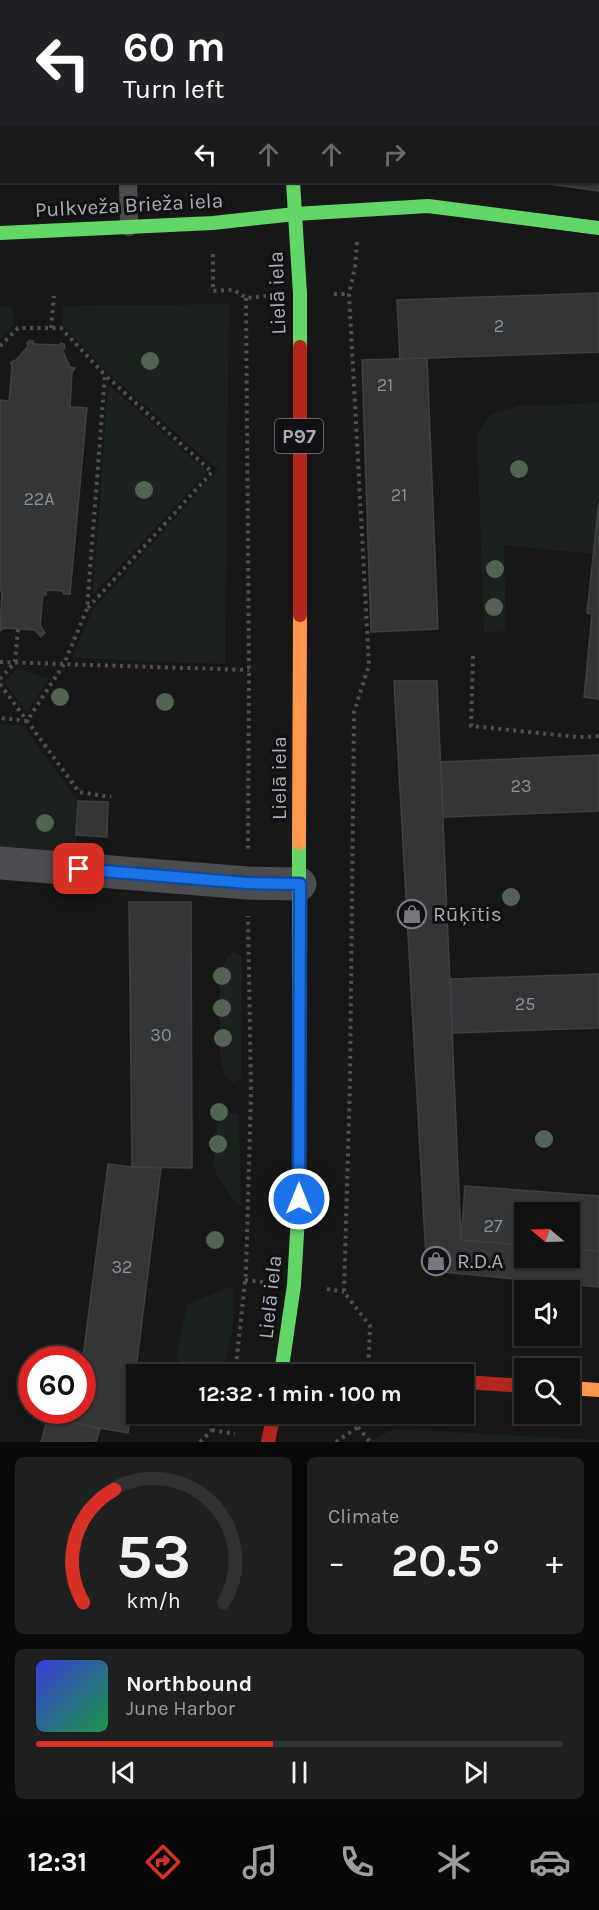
<!DOCTYPE html>
<meta charset="utf-8">
<style>
:root{--surface:#111;--page:#1e1f1f;--text:#f1f3f6;--muted:#9c9d9f;--line:#303131;--accent:#d93025}
body{margin:0;font-family:Karla,sans-serif;background:var(--page);color:var(--text);height:100vh;display:flex;flex-direction:column;font-size:22px;white-space:nowrap}
*{box-sizing:border-box;margin:0}
p{font-size:20px;color:var(--muted)}
.icon{flex:none;width:33px;height:33px;fill:none;stroke:currentColor;stroke-width:2;stroke-linecap:round;stroke-linejoin:round}
.map{position:relative;height:1442px;overflow:hidden}
.side{display:flex;flex-direction:column;gap:15px;padding:15px;background:#090909;flex:1}
.side>*{flex:none}
.banner{position:absolute;left:0px;top:0px;width:600px;height:183px;box-shadow:0 2px 4px #0004,0 0 0 2px var(--line);background:#202124;color:#fff;overflow:hidden}
.needle{width:39px;rotate:289deg}
.controls{position:absolute;left:514px;top:1202px;display:grid;gap:12px}
.controls a{display:grid;place-items:center;width:66px;height:66px;border-radius:0px;background:var(--surface);box-shadow:0 2px 4px #0004,0 0 0 2px var(--line);font-size:30px}
.speed{position:absolute;left:18px;top:1346px;display:flex;gap:12px;font-size:30px;font-weight:700;text-align:center}
.speed>*{display:grid;place-content:center;width:78px;height:78px;border-radius:50%;background:var(--surface);box-shadow:0 2px 4px #0004,0 0 0 2px var(--line);line-height:1}
.speed .limit{border:9px solid #d22;background:#fff;color:#111}
.pin{position:absolute;display:grid;place-items:center;width:51px;height:51px;color:#fff;margin:-26px;border-radius:12px;box-shadow:0 3px 9px #0006}
.me{position:absolute;width:66px;margin:-33px;rotate:0deg;stroke-linejoin:round;filter:drop-shadow(0 0 4px #0008)}
.turn{display:flex;align-items:center;gap:21px;height:126px;padding:0 24px;font-size:27px}
.turn .icon{width:78px;height:78px;stroke-width:2.5}
.turn b{display:block;font-size:42px;line-height:51px}
.lanes{display:flex;align-items:center;height:57px;padding:0 24px;background:#0003;justify-content:center;gap:30px;direction:ltr}
.lanes .off{opacity:.35}
.big{font-size:45px;font-weight:700;line-height:1.1}
.side .card{flex:1;display:flex;flex-direction:column;justify-content:center;gap:9px;min-width:0;padding:0 21px;border-radius:9px;background:var(--page)}
.side .dial{align-items:center;gap:0}
.dial svg{height:156px;overflow:visible;fill:none;stroke:var(--line);stroke-width:7;stroke-linecap:round;text-anchor:middle}
.dial text{fill:var(--text);stroke:none}
.song{display:flex;align-items:center;gap:18px}
.cover{width:72px;height:72px;border-radius:9px;background:linear-gradient(135deg,hsl(240 70% 55%),hsl(140 70% 35%))}
.played{height:6px;border-radius:3px;background:linear-gradient(90deg,var(--accent) 45%,var(--line) 45%)}
.keys{display:flex;justify-content:space-around;direction:ltr}
.heat{display:flex;justify-content:space-between;align-items:center;font-size:33px;direction:ltr}
.side .tiles{flex:1;display:grid;gap:15px;grid-template-columns:1fr 1fr}
.card:last-child{grid-column:span 2}
.trip{position:absolute;left:126px;top:1364px;width:348px;height:60px;border-radius:0px;background:var(--surface);box-shadow:0 2px 4px #0004,0 0 0 2px var(--line);font-weight:700;line-height:60px;text-align:center}
.dock{display:flex;height:96px;justify-content:space-around;align-items:center;background:#070707;color:var(--muted)}
.dock .icon{width:42px;height:42px}
.dock .selected{color:var(--accent)}
.dock b{font-size:27px;color:var(--text)}
.map>svg:first-child{display:block}
.green{fill:#1b211c}
.building{fill:#343537;stroke:#3f4043;stroke-width:1.5}
.lines{fill:none;stroke-linecap:round;stroke-linejoin:round}
.path{stroke:#4d4e52;stroke-width:4;stroke-dasharray:3 4.5;stroke-linecap:butt}
.lane{stroke:#4b4c50;stroke-width:18}
.street{stroke:#4b4c50;stroke-width:33}
.fast{stroke:#63d668;stroke-width:14}
.slow{stroke:#ff974d;stroke-width:14}
.jam{stroke:#b3261e;stroke-width:14}
.tree{fill:#506451}
.route-casing{stroke:#114b97;stroke-width:15}
.route{stroke:#1a73e8;stroke-width:10}
.labels{text-anchor:middle;stroke-width:6;stroke-linejoin:round;paint-order:stroke}
.number-label{font-size:18px;fill:#8b8f98}
.shield{fill:#111113;stroke:#7b7e86;stroke-width:1.5}
.shield-label{font-size:20px;font-weight:bold;fill:#a8adb8}
.street-label{font-size:21px;fill:#a8adb8;stroke:#111113}
.poi-label{font-size:21px;fill:#a8adb8;stroke:#111113;text-anchor:start}
</style>
<div class="map">
<svg width="599" height="1442" viewBox="0 0 599 1442">
<rect width="100%" height="100%" fill="#171717"/>
<!-- green -->
<g class="green">
<path d="M229,304L225,664L72,658L92,611L218,470L106,371L62,323L63,306Z"/>
<path d="M0,306H11L14,324L0,338Z"/>
<path d="M108,384L207,472L93,595Z"/>
<path d="M599,403V501L593,554L504,545L506,631L484,633L477,435L491,414L519,406Z"/>
<path d="M17,668L49,679L27,712L5,683Z"/>
<path d="M0,724L23,726L78,801L76,855L0,847Z"/>
<path d="M235,952L242,957L241,1078L233,1082L225,1075L220,1058L219,980L227,956Z"/>
<path d="M226,1113L239,1114L241,1206L237,1204L218,1177L213,1165L217,1125Z"/>
<path d="M232,1286C238,1315 229,1346 223,1374H185L176,1355L188,1304Z"/>
<path d="M394,1429L599,1440V1442H368Z"/>
</g>
<!-- building -->
<g class="building">
<rect x="142" y="0" width="68" height="2"/>
<path d="M598,106L599,191L535,182H598Z"/>
<path d="M599,293V352L400,359L397,300Z"/>
<path d="M29,341H33L34,344L59,345L61,343L64,344L65,348L62,349L70,367L75,368L72,372L70,407L87,408L70,594H63L64,591L46,590V595H43L40,625L45,633L41,637L35,630L4,628L0,631L2,592L0,591V400L9,401L12,367L11,362L16,360L28,346L27,343Z"/>
<path d="M427,358L438,629L371,632L362,360Z"/>
<path d="M599,501V699L584,697L592,614L587,613Z"/>
<path d="M394,681H437L461,1240L525,1245V1257H570V1249L599,1251V1287L432,1271L426,1258Z"/>
<path d="M599,755V811L443,817L441,762Z"/>
<path d="M78,801L108,802L107,837L76,835Z"/>
<path d="M129,902H191L192,1168L132,1167Z"/>
<path d="M599,974V1028L452,1033L451,979Z"/>
<path d="M108,1164L132,1167L161,1168L128,1433L75,1424L77,1410H82V1365Z"/>
<path d="M465,1186L599,1196V1251L570,1249V1212H525V1245L461,1240Z"/>
<path d="M48,1416L100,1429L96,1442H41Z"/>
</g>
<g class="lines">
<!-- path -->
<g class="path">
<path d="M240,0V2"/>
<path d="M336,0V2"/>
<path d="M357,242L355,267L349,294L369,665L354,712L350,1083L344,1292L370,1326L368,1374"/>
<path d="M213,254V291L234,290L246,298L266,296"/>
<path d="M334,294H349"/>
<path d="M246,298L249,670L248,849"/>
<path d="M51,328L54,296"/>
<path d="M0,346L18,328H61L105,375L87,609L64,664L27,721L0,718"/>
<path d="M88,608L212,472L105,375"/>
<path d="M473,656L471,726L578,737L599,736"/>
<path d="M0,662L249,670"/>
<path d="M0,679L15,662L18,629"/>
<path d="M0,684L79,792L111,797"/>
<path d="M245,1280L263,1282"/>
<path d="M327,1289L344,1292"/>
<path d="M235,1374L246,1273L251,1092L248,916"/>
<path d="M358,1427L370,1442"/>
<path d="M212,1430L235,1434"/>
<path d="M200,1442L212,1430L222,1413"/>
<path d="M336,1442L358,1427L361,1413"/>
</g>
<!-- lane -->
<g class="lane">
<path d="M124,0V2"/>
<path d="M598,32H599"/>
<path d="M128,182L129,227"/>
</g>
<!-- street -->
<path class="street" d="M0,863L247,883L300,884"/>
<!-- fast -->
<g class="fast">
<path d="M284,0V2"/>
<path d="M293,182L300,294V347"/>
<path d="M0,233L213,223L295,214L428,206L599,228"/>
<path d="M281,1374L294,1285L299,1199V843"/>
</g>
<!-- slow -->
<g class="slow">
<path d="M299,843L300,615"/>
<path d="M570,1388L599,1390"/>
</g>
<!-- jam -->
<g class="jam">
<path d="M300,615V347"/>
<path d="M282,1369L332,1374"/>
<path d="M464,1382L525,1386"/>
<path d="M268,1442L274,1413"/>
</g>
</g>
<!-- trees -->
<g class="tree">
<circle cx="150" cy="361" r="9"/>
<circle cx="519" cy="469" r="9"/>
<circle cx="144" cy="490" r="9"/>
<circle cx="495" cy="569" r="9"/>
<circle cx="494" cy="607" r="9"/>
<circle cx="60" cy="697" r="9"/>
<circle cx="165" cy="702" r="9"/>
<circle cx="45" cy="823" r="9"/>
<circle cx="511" cy="897" r="9"/>
<circle cx="222" cy="976" r="9"/>
<circle cx="222" cy="1008" r="9"/>
<circle cx="223" cy="1038" r="9"/>
<circle cx="219" cy="1112" r="9"/>
<circle cx="544" cy="1139" r="9"/>
<circle cx="218" cy="1144" r="9"/>
<circle cx="215" cy="1240" r="9"/>
</g>
<g class="lines">
<!-- route casing -->
<g class="route-casing">
<path id="route" d="M79,869L247,883L300,884L299,1199"/>
</g>
<!-- route -->
<use href="#route" class="route"/>
</g>
<!-- icons -->
<defs>
<g id="shop-ring" transform="scale(1.5)"><circle r="9.5" fill="#111113" stroke="#757880" stroke-width="1.5"/><path d="M-5-2.5h2.3a2.7 3.5 0 0 1 5.4 0H5L5.5 6h-11ZM-1.5-2.5h3a1.5 2.3 0 0 0-3 0Z" fill="#757880"/></g>
</defs>
<g fill-rule="evenodd">
<use href="#shop-ring" x="412" y="914"/>
<use href="#shop-ring" x="436" y="1261"/>
</g>
<g class="labels">
<!-- number labels -->
<g class="number-label">
<text x="499" y="332">2</text>
<text x="385" y="391">21</text>
<text x="399" y="501">21</text>
<text x="39" y="505">22A</text>
<text x="521" y="792">23</text>
<text x="525" y="1010">25</text>
<text x="161" y="1041">30</text>
<text x="493" y="1232">27</text>
<text x="122" y="1273">32</text>
</g>
<!-- shield labels -->
<rect class="shield" x="275" y="419" width="48" height="34" rx="4.5"/>
<g class="shield-label">
<text x="299" y="443">P97</text>
</g>
<!-- street labels -->
<g class="street-label">
<text transform="translate(129 205) rotate(-3)" y="7">Pulkveža Brieža iela</text>
<text transform="translate(277 293) rotate(-92)" y="7">Lielā iela</text>
<text transform="translate(279 778) rotate(-90)" y="7">Lielā iela</text>
<text transform="translate(270 1297) rotate(-84)" y="7">Lielā iela</text>
</g>
<!-- poi labels -->
<g class="poi-label">
<text x="433" y="921">Rūķītis</text>
<text x="457" y="1268">R.D.A</text>
</g>
</g>
</svg>
<div class="controls">
<a><svg class="needle" viewBox="-14 -14 28 28"><path d="M0-13l5 13h-10z" fill="#e53935"/><path d="M0 13l5-13h-10z" fill="#9c9d9f"/></svg></a>
<a><svg class="icon" aria-label="sound" viewBox="0 0 24 24"><path d="M4 9h4l5-4v14l-5-4H4zM17 9q2 3 0 6"/></svg></a>
<a><svg class="icon" aria-label="search" viewBox="0 0 24 24"><circle cx="10" cy="10" r="6"/><path d="M15 15l6 6"/></svg></a>
</div>
<div class="speed"><div class="limit">60</div></div>
<div class="pin" style="left:79px;top:869px;background:#d93025"><svg class="icon" aria-label="arrive" viewBox="0 0 24 24"><path d="M6 21V4h12l-3 4 3 4H6"/></svg></div>
<svg class="me" style="left:299px;top:1199px" viewBox="-20 -20 40 40"><circle r="17" fill="#1a73e8" stroke="#fff" stroke-width="3"/><path d="M0-11L8 9 0 5-8 9z" fill="#fff"/></svg>
<div class="trip">12:32 · 1 min · 100 m</div>
<div class="banner">
<div class="turn"><svg class="icon" aria-label="left" viewBox="0 0 24 24"><path d="M17 20v-9H6M10 6l-5 5 5 5"/></svg><div><b>60 m</b>Turn left</div></div>
<div class="lanes"><svg class="icon" aria-label="left" viewBox="0 0 24 24"><path d="M17 20v-9H6M10 6l-5 5 5 5"/></svg><svg class="icon off" aria-label="ahead" viewBox="0 0 24 24"><path d="M12 20V5M6 11l6-6 6 6"/></svg><svg class="icon off" aria-label="ahead" viewBox="0 0 24 24"><path d="M12 20V5M6 11l6-6 6 6"/></svg><svg class="icon off" aria-label="right" viewBox="0 0 24 24"><path d="M7 20v-9h11M14 6l5 5-5 5"/></svg></div>
</div>
</div>
<section class="side">
<div class="tiles">
<div class="card dial"><svg viewBox="0 0 100 80">
<path d="M14 69A42 42 0 1 1 86 69"/>
<path d="M14 69A42 42 0 0 1 30 11" stroke="#d93025"/>
<text x="50" y="56" font-size="32" font-weight="700">53</text>
<text x="50" y="72" font-size="11">km/h</text>
</svg></div>
<div class="card"><p>Climate</p>
<div class="heat"><a>−</a><b class="big">20.5°</b><a>+</a></div>
</div>
<div class="card">
<div class="song"><i class="cover"></i><div><b>Northbound</b><p>June Harbor</p></div></div>
<div class="played"></div>
<div class="keys"><svg class="icon" aria-label="previous" viewBox="0 0 24 24"><path d="M18 5L8 12l10 7zM5 5v14"/></svg><svg class="icon" aria-label="pause" viewBox="0 0 24 24"><path d="M8 5v14M16 5v14"/></svg><svg class="icon" aria-label="next" viewBox="0 0 24 24"><path d="M6 5l10 7-10 7zM19 5v14"/></svg></div>
</div>
</div>
</section>
<nav class="dock">
<b>12:31</b>
<svg class="icon selected" aria-label="directions" viewBox="0 0 24 24"><path d="M12 3l9 9-9 9-9-9zM9 14v-3h6M13 9l2 2-2 2"/></svg>
<svg class="icon" aria-label="music" viewBox="0 0 24 24"><path d="M9 18V5l10-2v13"/><circle cx="6" cy="18" r="3"/><circle cx="16" cy="16" r="3"/></svg>
<svg class="icon" aria-label="phone" viewBox="0 0 24 24"><path d="M5 4h4l2 5-3 2q2 4 5 5l2-3 5 2v4C11 20 4 13 5 4z"/></svg>
<svg class="icon" aria-label="climate" viewBox="0 0 24 24"><path d="M12 3v18M4 7l16 10M4 17L20 7"/></svg>
<svg class="icon" aria-label="car" viewBox="0 0 24 24"><path d="M5 17H2v-5l4-1 3-4h7l3 4 3 1v5h-3M9 17h6M6 11h13"/><circle cx="7" cy="17" r="2"/><circle cx="17" cy="17" r="2"/></svg>
</nav>
